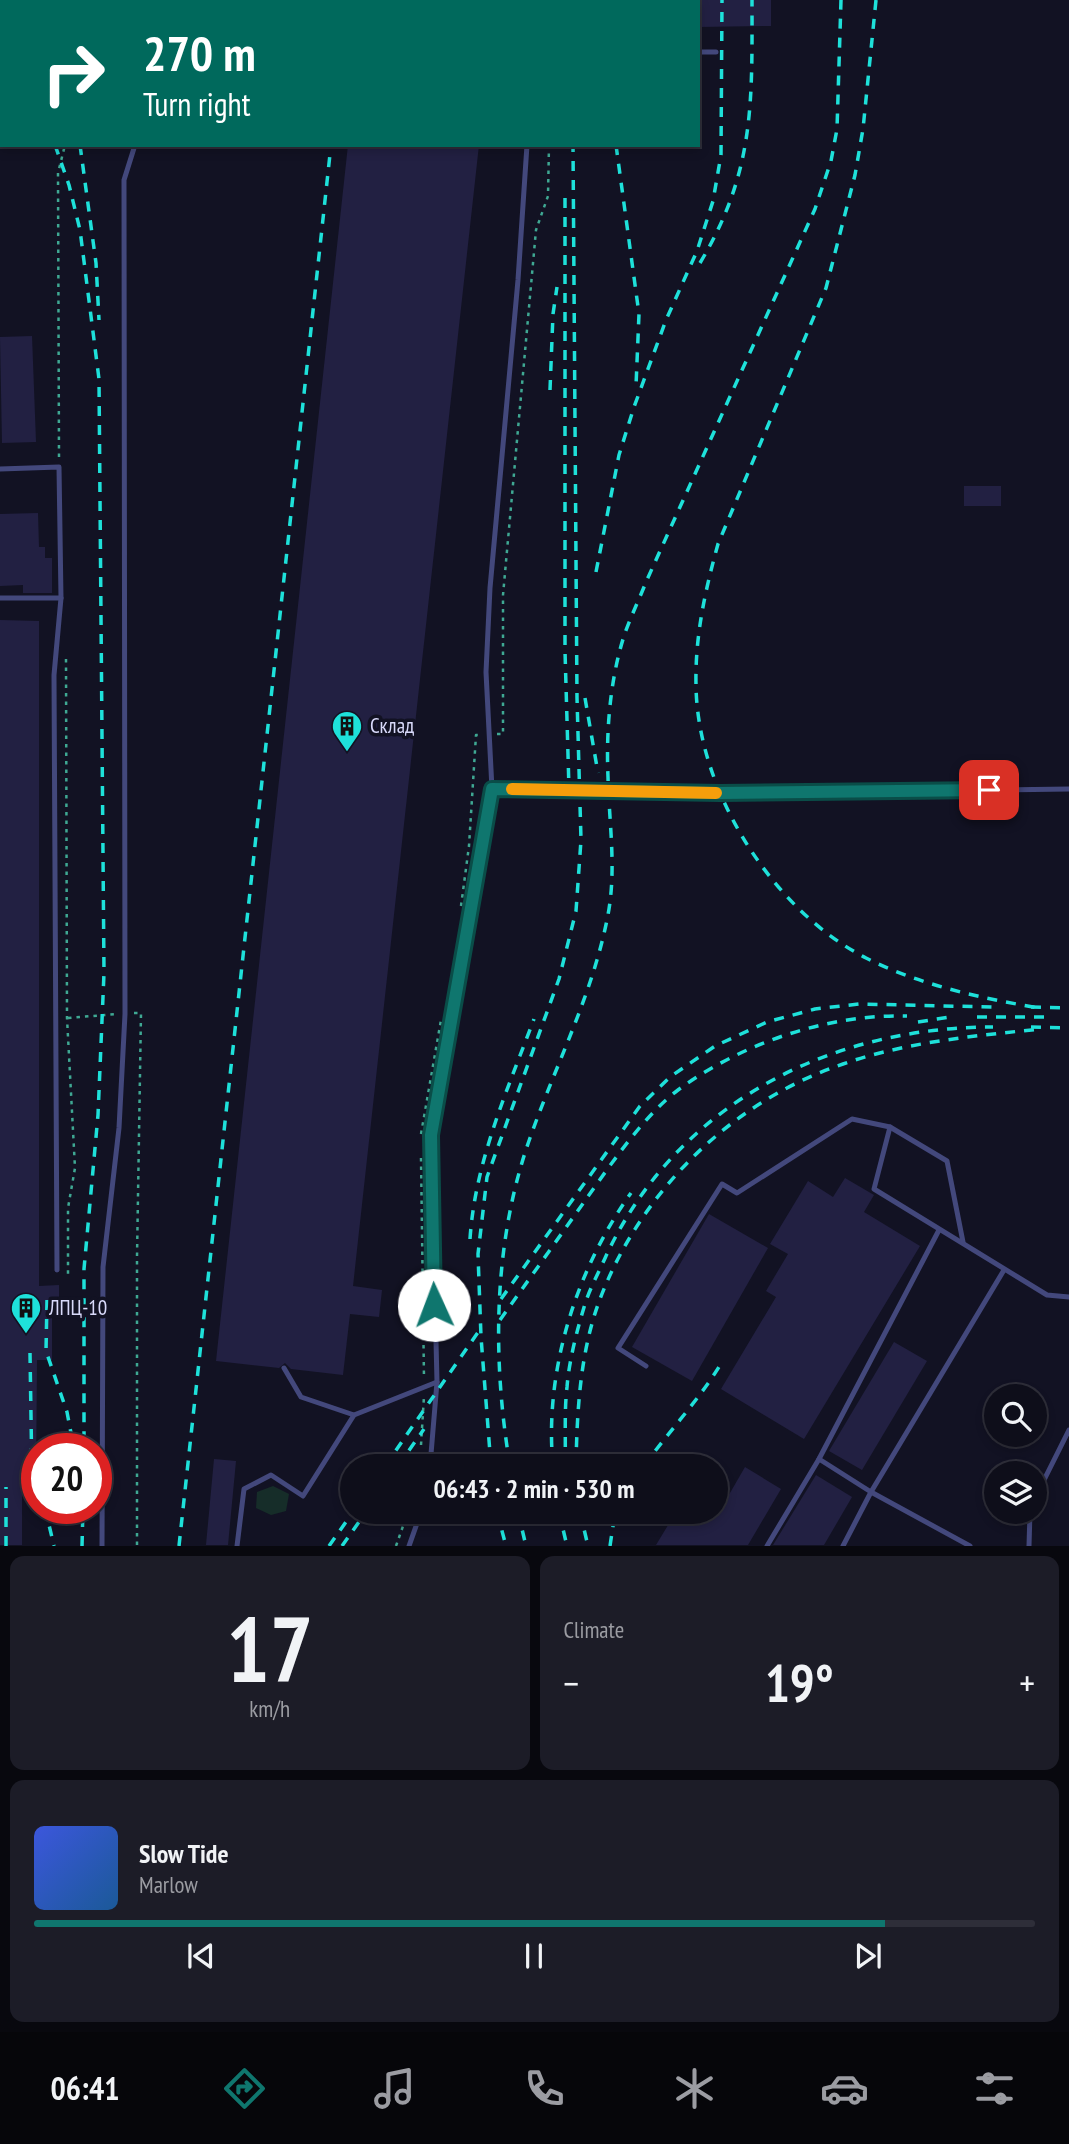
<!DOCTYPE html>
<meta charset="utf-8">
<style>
:root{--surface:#0e0e1a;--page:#1c1c27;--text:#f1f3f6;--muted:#9b9ca2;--line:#2e2e39;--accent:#0f766e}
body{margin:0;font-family:"PT Sans Narrow",sans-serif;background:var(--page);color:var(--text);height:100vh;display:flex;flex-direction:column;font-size:26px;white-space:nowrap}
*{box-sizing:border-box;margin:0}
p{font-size:23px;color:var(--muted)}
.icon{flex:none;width:38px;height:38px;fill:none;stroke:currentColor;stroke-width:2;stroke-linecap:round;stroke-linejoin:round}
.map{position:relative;height:1546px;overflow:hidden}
.side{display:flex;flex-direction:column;gap:10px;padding:10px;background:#08080e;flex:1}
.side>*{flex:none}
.banner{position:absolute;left:0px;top:0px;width:700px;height:147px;box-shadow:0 4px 10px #0003,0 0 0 2px var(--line);background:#00695c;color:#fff;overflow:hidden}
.tools{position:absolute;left:984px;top:1384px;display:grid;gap:14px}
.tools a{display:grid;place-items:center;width:63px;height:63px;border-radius:50%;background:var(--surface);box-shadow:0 4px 10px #0003,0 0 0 2px var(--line);font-size:35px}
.speed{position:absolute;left:21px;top:1433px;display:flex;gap:14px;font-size:35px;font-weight:700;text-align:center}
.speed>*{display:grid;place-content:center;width:91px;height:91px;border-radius:50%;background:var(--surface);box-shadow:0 4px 10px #0003,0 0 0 2px var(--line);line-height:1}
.speed .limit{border:10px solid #d22;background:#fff;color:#111}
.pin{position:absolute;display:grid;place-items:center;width:60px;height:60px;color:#fff;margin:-30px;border-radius:14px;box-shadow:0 4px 10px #0006}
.me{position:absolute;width:77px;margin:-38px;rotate:358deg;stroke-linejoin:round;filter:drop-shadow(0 0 5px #0008)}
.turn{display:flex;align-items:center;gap:24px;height:147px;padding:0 28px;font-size:32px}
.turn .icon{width:91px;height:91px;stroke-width:2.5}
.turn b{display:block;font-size:49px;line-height:60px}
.big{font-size:52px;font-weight:700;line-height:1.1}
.side .widget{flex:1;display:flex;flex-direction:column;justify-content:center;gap:10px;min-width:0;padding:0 24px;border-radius:14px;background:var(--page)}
.side .dial{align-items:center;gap:0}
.dial b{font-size:91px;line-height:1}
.song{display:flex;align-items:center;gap:21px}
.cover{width:84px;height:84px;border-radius:10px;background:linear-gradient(135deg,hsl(230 70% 55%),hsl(210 70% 35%))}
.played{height:7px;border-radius:4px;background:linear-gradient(90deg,var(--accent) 85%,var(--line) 85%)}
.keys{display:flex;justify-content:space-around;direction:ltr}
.heat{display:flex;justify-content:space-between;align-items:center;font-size:38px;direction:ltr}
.side .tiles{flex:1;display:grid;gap:10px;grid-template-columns:1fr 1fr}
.widget:last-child{grid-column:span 2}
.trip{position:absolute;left:340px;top:1454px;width:388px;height:70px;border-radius:35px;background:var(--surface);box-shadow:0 4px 10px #0003,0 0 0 2px var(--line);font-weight:700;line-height:70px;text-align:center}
.menu{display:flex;height:112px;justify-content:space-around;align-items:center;background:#06060a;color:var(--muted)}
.menu .icon{width:49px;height:49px}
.menu .on{color:var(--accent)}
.menu b{font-size:32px;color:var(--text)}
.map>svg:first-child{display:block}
.green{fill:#162d29}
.building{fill:#222042}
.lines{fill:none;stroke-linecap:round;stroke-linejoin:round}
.path{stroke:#3fa893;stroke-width:2.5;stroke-dasharray:3.5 5;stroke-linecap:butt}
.service{stroke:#43487c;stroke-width:5}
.rail{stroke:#1ee1da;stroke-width:3.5;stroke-dasharray:10 9;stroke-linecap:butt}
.service-bridge{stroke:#43487c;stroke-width:5}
.route-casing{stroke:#0a4d48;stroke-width:18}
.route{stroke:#0f766e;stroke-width:12}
.slow{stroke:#f59e0b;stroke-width:12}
.labels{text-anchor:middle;stroke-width:7;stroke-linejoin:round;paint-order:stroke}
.poi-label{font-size:21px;fill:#d9dafa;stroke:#121223;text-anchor:start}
</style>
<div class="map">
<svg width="1069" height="1546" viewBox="0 0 1069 1546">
<rect width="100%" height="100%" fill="#121223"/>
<!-- green -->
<path class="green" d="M273,1486L289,1494L286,1511L271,1515L256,1508L257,1492Z"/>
<!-- building -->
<g class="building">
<path d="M698,0H771V26L698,27Z"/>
<path d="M348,145H479L353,1286L382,1290L379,1317L350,1314L343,1375L291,1369L285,1363L279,1368L216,1361Z"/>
<path d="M32,336L36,442L2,443L0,337Z"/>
<rect x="964" y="486" width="37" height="20"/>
<path d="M38,513L39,547H45V558H52V593H23V585L0,586V514Z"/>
<path d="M0,620L39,621V1286L59,1285V1310H52V1360H37L36,1482H22V1545H0Z"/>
<path d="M845,1178L874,1195L864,1212L920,1246L804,1439L721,1389L776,1297L766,1291L788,1254L770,1244L808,1181L833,1197Z"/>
<path d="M709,1214L768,1248L692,1381L632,1347Z"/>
<path d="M894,1342L927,1361L862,1470L829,1451Z"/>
<path d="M214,1459L236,1461L228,1545H206Z"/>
<path d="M745,1467L781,1489L748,1545H656L676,1512H719Z"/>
<path d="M816,1475L852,1497L824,1545H773Z"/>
</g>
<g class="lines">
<!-- path -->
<g class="path">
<path d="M532,0L533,2"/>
<path d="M169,2V0"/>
<path d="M474,2L477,0"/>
<path d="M59,457L58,173L65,145"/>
<path d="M66,659L67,1018L75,1168L68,1208V1274"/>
<path d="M497,734H503V595L536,230L548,196L549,145"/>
<path d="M461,906L469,846L476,735H479"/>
<path d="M134,1013H141L137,1257V1546"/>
<path d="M68,1018L117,1014"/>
<path d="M421,1134L441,1020"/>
<path d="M421,1158L424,1379"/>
<path d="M421,1445L424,1396"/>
<path d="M396,1546L408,1512"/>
</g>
<!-- service -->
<g class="service">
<path d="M516,0V2"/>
<path d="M502,2L504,0"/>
<path d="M646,2V0"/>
<path d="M698,52H716"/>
<path d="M0,128L2,127"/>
<path d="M0,469L59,467L61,598L54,675L57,1270"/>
<path d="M0,598H61"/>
<path d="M492,789L531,790"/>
<path d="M643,791L720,794L1069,789"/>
<path d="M890,1127L874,1189L1047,1295L1069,1297"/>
<path d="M646,1366L618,1348L722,1184L737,1193L852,1119L890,1127L947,1161L963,1242"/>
<path d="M284,1368L301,1397L354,1415"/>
<path d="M819,1459L871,1492L970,1546"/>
<path d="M430,1466L437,1382L431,1135L492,789L486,672L490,588L518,280L527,145"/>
<path d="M1034,1500L1069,1430"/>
<path d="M102,1546L103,1267L119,1128L125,1014L124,180L135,145"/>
<path d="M237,1546L244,1489L271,1475L303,1496L354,1415L437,1382"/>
<path d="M409,1546L421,1512"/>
<path d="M767,1546L819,1459L939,1230"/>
<path d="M843,1546L871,1492L1004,1270"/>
<path d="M1029,1546L1030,1512"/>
</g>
<!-- rail -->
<g class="rail">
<path d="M32,0V2"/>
<path d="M55,0V2"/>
<path d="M559,0V2"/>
<path d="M696,0V2"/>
<path d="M876,0L863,129L855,175L826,288L718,544C705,591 695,636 696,685C697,790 772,910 866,958C920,985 980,998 1039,1008"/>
<path d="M592,2V0"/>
<path d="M616,2V0"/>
<path d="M55,145L69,185L80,230L99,379L104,973L98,1115L84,1269V1449"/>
<path d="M80,145L96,263L99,320"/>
<path d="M616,145L639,314L636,386"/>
<path d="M565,198V651L569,789"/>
<path d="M700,263C755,171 752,103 752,0"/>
<path d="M550,390L553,314L557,287"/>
<path d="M596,572L619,455L634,407L666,320L697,251L713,201L721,155L722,0"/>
<path d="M585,698L598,773"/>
<path d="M1031,1007L1069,1008"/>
<path d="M977,1017H1047"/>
<path d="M918,1022L950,1017"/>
<path d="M1031,1027L1069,1028"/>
<path d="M470,1239C475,1162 507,1091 534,1019"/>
<path d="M501,1299L640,1106L670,1077L715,1046L767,1022L815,1009L859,1004L992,1007"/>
<path d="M47,1300L46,1351L67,1412L74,1449"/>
<path d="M500,1320C530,1278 560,1236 589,1195C613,1161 646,1114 678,1090C742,1043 828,1014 907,1016"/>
<path d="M30,1353L32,1479L37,1490"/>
<path d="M385,1466L481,1328"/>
<path d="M398,1466L424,1429"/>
<path d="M491,1466L481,1337L478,1254L487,1177L559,979L576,911L581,840L577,698L573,145"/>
<path d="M510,1466C492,1358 493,1242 530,1138C557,1061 595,990 609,909C616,865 609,821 608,777C606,731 610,680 624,636C630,618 639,600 646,582L815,209L831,161L837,129L841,0"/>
<path d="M553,1466C544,1371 576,1270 631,1193"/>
<path d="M565,1466C566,1440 564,1413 567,1387C569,1361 577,1330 585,1304C590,1288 599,1272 606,1256C677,1104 829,1027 993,1027"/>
<path d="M576,1466C577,1411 580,1352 600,1299C641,1191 732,1101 843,1064C906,1042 974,1036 1040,1029"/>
<path d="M644,1466C669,1431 700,1399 722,1362"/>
<path d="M45,1508L54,1546"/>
<path d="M497,1512L506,1546"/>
<path d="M518,1512L526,1546"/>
<path d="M559,1512L567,1546"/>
<path d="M580,1512L588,1546"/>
<path d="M6,1546V1487"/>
<path d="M82,1546L83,1508"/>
<path d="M179,1546L331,145"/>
<path d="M329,1546L353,1512"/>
<path d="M342,1546L366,1512"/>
<path d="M610,1546L613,1526L620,1512"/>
</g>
<!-- service-bridge -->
<path class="service-bridge" d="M531,790L643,791"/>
</g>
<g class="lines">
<!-- route casing -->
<g class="route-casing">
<path id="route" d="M434,1305L431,1135L492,789L720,793L989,790"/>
</g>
<!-- route -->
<use href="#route" class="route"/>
<!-- slow -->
<path class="slow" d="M512,789L716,793"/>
</g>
<!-- icons -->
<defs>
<g id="building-pin" transform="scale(1.575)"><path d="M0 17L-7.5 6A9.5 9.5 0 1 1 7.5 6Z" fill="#1ee1da" stroke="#121223"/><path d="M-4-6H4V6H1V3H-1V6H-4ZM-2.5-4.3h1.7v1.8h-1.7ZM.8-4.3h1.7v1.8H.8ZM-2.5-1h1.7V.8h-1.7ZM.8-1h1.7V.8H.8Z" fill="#111"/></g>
</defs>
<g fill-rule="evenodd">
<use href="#building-pin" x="347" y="726"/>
<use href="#building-pin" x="26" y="1308"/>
</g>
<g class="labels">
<!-- poi labels -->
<g class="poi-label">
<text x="370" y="733">Склад</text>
<text x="49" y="1315">ЛПЦ-10</text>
</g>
</g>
</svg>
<div class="tools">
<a><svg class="icon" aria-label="search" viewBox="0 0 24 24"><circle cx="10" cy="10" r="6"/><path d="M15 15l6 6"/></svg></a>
<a><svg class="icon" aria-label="layers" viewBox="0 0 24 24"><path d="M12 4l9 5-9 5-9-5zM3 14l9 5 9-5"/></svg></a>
</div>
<div class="speed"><div class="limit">20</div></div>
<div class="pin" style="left:989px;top:790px;background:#d93025"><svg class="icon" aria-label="arrive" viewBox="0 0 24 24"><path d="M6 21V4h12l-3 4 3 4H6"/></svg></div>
<svg class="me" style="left:434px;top:1305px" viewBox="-20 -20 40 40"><circle r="19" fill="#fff"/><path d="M0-13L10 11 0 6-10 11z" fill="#0f766e"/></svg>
<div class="trip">06:43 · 2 min · 530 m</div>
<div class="banner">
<div class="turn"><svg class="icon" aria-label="right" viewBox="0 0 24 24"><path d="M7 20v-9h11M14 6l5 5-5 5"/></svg><div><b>270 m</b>Turn right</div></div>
</div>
</div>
<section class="side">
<div class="tiles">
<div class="widget dial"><b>17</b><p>km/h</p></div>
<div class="widget"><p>Climate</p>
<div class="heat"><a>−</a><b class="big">19°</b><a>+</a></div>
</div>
<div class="widget">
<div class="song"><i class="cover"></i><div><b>Slow Tide</b><p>Marlow</p></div></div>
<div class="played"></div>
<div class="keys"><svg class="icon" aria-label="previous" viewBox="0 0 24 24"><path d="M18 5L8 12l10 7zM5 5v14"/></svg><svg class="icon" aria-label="pause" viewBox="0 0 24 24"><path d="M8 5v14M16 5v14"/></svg><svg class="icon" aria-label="next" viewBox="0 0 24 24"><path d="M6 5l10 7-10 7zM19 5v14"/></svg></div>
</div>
</div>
</section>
<nav class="menu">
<b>06:41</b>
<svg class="icon on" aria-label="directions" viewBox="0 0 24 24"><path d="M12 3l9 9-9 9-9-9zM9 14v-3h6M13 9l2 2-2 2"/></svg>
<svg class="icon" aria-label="music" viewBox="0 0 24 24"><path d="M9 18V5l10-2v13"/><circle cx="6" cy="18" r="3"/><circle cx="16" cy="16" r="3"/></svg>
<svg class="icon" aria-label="phone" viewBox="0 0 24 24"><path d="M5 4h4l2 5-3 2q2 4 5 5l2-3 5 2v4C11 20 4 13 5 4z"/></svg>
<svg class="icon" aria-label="climate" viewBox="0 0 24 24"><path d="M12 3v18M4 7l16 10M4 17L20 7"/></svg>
<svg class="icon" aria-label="car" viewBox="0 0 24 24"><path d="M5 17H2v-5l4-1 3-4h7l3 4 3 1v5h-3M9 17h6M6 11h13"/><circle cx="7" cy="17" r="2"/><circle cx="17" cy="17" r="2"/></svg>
<svg class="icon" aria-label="filters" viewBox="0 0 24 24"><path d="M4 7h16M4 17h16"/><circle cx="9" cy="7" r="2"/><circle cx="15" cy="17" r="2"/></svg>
</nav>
